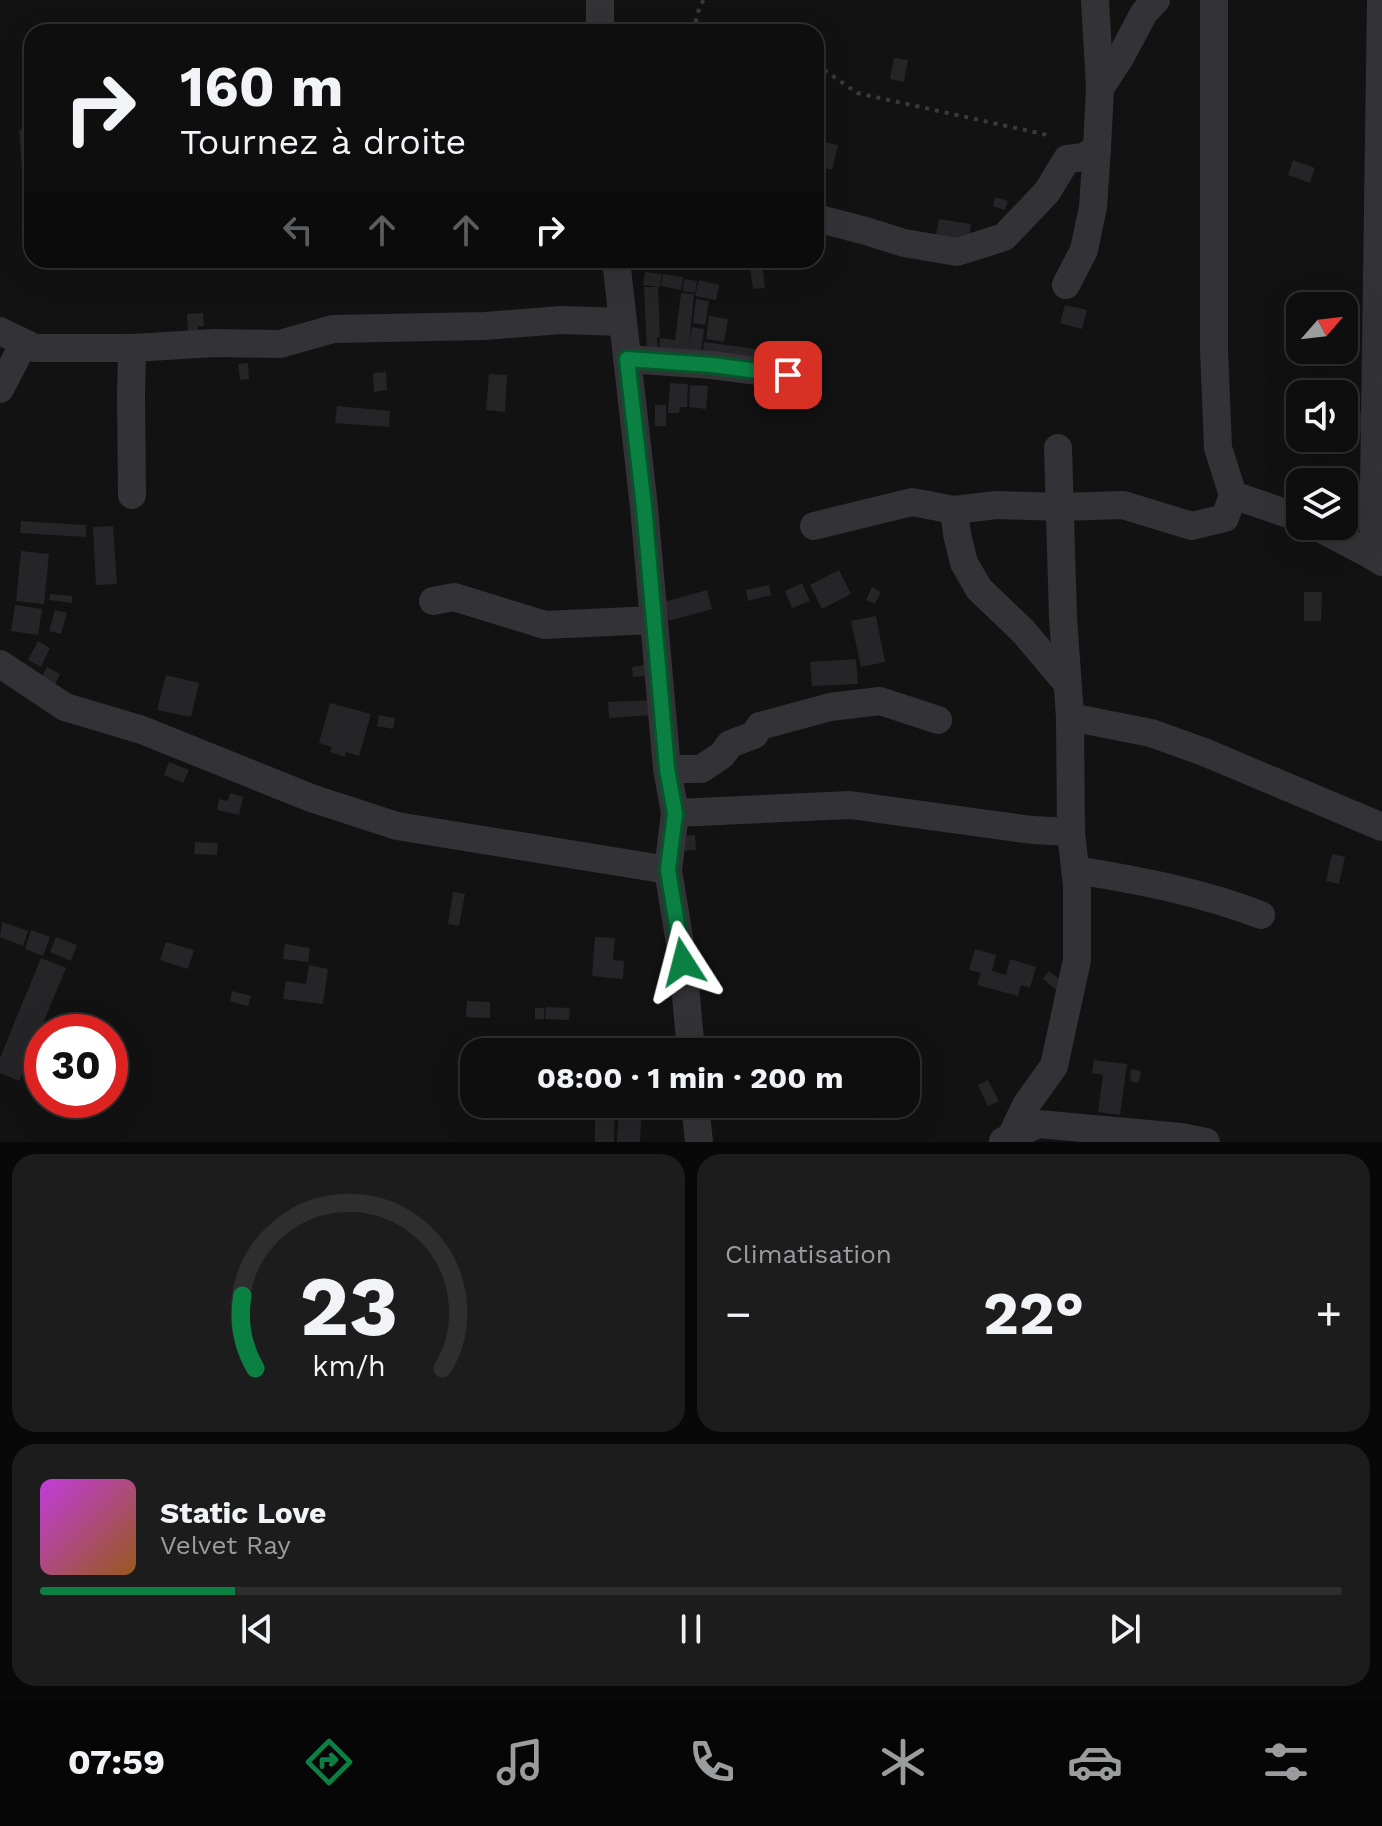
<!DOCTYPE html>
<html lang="fr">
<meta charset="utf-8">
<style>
:root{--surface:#0e0e0e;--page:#1c1c1c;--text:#f1f3f6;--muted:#9b9c9e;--line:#2e2e2e;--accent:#0b8043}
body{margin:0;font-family:"Work Sans",sans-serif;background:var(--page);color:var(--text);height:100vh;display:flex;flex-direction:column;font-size:30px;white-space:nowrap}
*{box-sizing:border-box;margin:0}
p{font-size:26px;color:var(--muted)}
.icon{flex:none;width:44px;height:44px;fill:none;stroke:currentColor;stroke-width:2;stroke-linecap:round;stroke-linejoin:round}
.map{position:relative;height:1142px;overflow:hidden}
.side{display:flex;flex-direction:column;gap:12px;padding:12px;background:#080808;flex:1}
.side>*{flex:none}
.guide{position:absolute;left:24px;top:24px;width:800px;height:244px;border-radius:24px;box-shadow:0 8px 32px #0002,0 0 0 2px var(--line);background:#0e0e0e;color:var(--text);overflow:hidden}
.needle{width:52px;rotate:62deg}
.tools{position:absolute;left:1286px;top:292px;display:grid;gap:16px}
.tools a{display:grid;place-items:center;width:72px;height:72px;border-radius:16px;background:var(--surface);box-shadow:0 8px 32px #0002,0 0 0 2px var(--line);font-size:40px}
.speed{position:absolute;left:24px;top:1014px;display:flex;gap:16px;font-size:40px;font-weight:700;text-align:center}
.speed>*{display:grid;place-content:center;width:104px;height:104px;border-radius:50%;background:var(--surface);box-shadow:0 8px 32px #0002,0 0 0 2px var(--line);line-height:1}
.speed .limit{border:12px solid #d22;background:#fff;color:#111}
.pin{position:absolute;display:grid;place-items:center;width:68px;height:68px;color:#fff;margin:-34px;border-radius:16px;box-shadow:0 4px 12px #0006}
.me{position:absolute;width:88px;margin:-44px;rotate:351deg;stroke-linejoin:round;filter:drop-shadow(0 0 6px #0008)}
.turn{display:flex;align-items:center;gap:28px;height:168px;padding:0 24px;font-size:36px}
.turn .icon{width:104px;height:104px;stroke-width:2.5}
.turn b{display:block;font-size:56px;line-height:68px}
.lanes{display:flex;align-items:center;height:76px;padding:0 24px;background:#0003;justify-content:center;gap:40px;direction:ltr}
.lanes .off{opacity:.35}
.big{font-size:60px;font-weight:700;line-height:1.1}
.side .tile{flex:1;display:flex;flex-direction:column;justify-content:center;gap:12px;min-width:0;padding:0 28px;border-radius:24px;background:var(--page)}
.side .dial{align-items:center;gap:0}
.dial svg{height:208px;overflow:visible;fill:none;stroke:var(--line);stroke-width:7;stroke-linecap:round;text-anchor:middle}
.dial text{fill:var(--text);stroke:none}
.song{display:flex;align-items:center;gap:24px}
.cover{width:96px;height:96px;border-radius:12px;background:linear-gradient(135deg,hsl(290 70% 55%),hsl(30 70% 35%))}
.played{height:8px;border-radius:4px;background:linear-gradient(90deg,var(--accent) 15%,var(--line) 15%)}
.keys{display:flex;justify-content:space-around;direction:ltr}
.heat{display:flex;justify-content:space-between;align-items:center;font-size:44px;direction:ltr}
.side .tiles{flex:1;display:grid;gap:12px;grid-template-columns:1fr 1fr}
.tile:last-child{grid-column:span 2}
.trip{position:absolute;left:460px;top:1038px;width:460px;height:80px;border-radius:24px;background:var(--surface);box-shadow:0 8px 32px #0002,0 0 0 2px var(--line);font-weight:700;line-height:80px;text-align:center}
.tab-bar{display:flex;height:128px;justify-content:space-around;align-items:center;background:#060606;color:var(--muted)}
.tab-bar .icon{width:56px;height:56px}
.tab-bar .active{color:var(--accent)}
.tab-bar b{font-size:36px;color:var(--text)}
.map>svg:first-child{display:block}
.building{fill:#252527}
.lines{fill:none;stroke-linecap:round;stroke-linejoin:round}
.path{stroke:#393a3e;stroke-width:4;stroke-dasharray:4 6;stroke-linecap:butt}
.minor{stroke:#333337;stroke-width:28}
.route-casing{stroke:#07532c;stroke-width:20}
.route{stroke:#0b8043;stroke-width:14}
</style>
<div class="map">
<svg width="1382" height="1142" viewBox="0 0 1382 1142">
<rect width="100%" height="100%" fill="#121213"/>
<!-- building -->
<g class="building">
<path d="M894,58L908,60L904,82L890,79Z"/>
<path d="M32,129V195L24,196L19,130Z"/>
<path d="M824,142L838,145L832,170L818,166Z"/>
<path d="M1293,160L1315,168L1310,183L1288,175Z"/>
<path d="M995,197L1008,201L1005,210L993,206Z"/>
<path d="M939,219L971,224L968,246L935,240Z"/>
<path d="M749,260H762L765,288L753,289Z"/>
<path d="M645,272L662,274L660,287L643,285Z"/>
<path d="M663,274L683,277L681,290L661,286Z"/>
<path d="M684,279L697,281L695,293L683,291Z"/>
<path d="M699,280L719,285L716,300L695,296Z"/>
<path d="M644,287H658L660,337H657L658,353H647Z"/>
<path d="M681,293L694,294L689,344L692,327L704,329L700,359L659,353L660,338L675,340Z"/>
<path d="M696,299L709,301L705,325L693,323Z"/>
<path d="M1065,305L1087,310L1082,329L1060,323Z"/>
<path d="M203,313L204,326H198V335H188L187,314Z"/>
<path d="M709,316L728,319L724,342L706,339Z"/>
<path d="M704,342L772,351L770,367L702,358Z"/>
<path d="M248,363L249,379L240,380L238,364Z"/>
<path d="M386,372L387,390L374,392L373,373Z"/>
<path d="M489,374L507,375L505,412L486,410Z"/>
<path d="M670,383L688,384L687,407H680L679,413H668Z"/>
<path d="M690,385L708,386L706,409L689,407Z"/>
<rect x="655" y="405" width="11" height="21"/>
<path d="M337,406L390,411L389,427L335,423Z"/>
<path d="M1345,410L1366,413L1363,434L1344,432Z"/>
<path d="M21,521L86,525V537L20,533Z"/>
<path d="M113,526L117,584L96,585L93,527Z"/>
<path d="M21,551L49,554L44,604L16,601Z"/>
<path d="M839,570L851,594L822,609L810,585Z"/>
<path d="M802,583L810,601L792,608L785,591Z"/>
<path d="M769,585L771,595L748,601L746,590Z"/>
<path d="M872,587L881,592L875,604L866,600Z"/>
<path d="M707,590L712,609L669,621L664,602Z"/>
<path d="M1304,592H1322L1321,621H1304Z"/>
<path d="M50,594L72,596V603L49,600Z"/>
<path d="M15,605L42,609L38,635L11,631Z"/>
<path d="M55,610L67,613L61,634L49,631Z"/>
<path d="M876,616L885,662L861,667L851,621Z"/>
<path d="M38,641L50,648L41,667L28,660Z"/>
<path d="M856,659L858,684L812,686L810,662Z"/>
<path d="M644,665L645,676L633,677L632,667Z"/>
<path d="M47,667L60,674L54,687L40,679Z"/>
<path d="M166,675L199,683L191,717L157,710Z"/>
<path d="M654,700V715L609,718L608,702Z"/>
<path d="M330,703L371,714L359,756L346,752L345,757L330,752L332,747L319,743Z"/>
<path d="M379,715L395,718L393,729L377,726Z"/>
<path d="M169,762L189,770L183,783L164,775Z"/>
<path d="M230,793L243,797L239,815L217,810L219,799L228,801Z"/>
<path d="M695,835L696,850L684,851V836Z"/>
<path d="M195,842L218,843L217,855L194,854Z"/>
<path d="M1332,854L1345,857L1339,884L1326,881Z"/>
<path d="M453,892L465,894L459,926L448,924Z"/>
<path d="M2,922L28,931L23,946L0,937Z"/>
<path d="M31,930L50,937L43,956L25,949Z"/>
<path d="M56,937L77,945L71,961L50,952Z"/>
<path d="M595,937L615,938L613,960L624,961L623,979L592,976Z"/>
<path d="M166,942L194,950L188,969L160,960Z"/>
<path d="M285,944L310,948L308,962L283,959Z"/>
<path d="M975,949L996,955L992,971L1006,975L1010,959L1036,967L1030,988L1021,985L1018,996L977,985L981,973L969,970Z"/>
<path d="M41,958L66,968L19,1081L0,1073V1058Z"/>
<path d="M309,965L328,969L323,1004L283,999L286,981L306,984Z"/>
<path d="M1049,971L1065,984L1059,992L1043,979Z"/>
<path d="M232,991L251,996L248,1006L230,1001Z"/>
<path d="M467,1001L490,1002V1018L466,1017Z"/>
<path d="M546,1007L570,1008L569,1020L545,1019Z"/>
<rect x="535" y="1008" width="9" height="11"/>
<path d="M1094,1060L1127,1064L1120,1115L1098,1112L1103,1075L1092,1073Z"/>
<path d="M1131,1069L1141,1071L1139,1083L1130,1081Z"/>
<path d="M988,1080L999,1101L988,1106L978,1085Z"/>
<path d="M595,1105H615L614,1142H595Z"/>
<path d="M619,1106L642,1107L640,1142H617Z"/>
</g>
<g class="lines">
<!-- path -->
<g class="path">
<path d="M693,32L700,5L704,0"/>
<path d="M816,64L857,93L1052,136"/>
</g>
<!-- minor -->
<g class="minor">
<path d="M600,0V32"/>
<path d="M1381,0L1373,556L1382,562"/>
<path d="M1100,88L1121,56L1144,13L1156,0"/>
<path d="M816,218L866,231L904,243L957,252L1004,237L1047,192L1067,159L1084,157L1097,148L1100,88L1095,0"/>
<path d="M616,260L644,507L667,769L675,813L668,870L683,962L691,1052"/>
<path d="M1066,285L1084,250L1093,207L1097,148"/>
<path d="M0,331L35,348H132"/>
<path d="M627,359L712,365L788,375"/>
<path d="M0,389L24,343"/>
<path d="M132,495L131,396L132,348L215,343L280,344L333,329L485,326L561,320L623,322"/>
<path d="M1233,495L1300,518"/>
<path d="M954,510L957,534L964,563L979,589L1023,631L1066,682"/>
<path d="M814,526L912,502L954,510L996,505L1061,507L1123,505L1192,526L1225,518L1233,495L1218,448L1214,350V0"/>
<path d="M1316,526L1373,556"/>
<path d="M433,601L454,597L545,625L653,620"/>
<path d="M0,664L65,707L142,730L311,798L397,826L668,870"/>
<path d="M1070,717L1151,733L1204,752L1382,827"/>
<path d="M667,769H701L722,755L730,744L754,735L760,726L830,707L880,701L938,720"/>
<path d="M675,813L850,805L1032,830L1071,832"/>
<path d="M1075,870C1138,880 1201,892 1261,915"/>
<path d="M695,1104L699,1142"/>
<path d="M1010,1139L1026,1105L1054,1066L1077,960V886L1071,832L1070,717L1063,617L1058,448"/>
<path d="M1003,1141L1038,1124L1181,1137L1206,1142"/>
</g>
</g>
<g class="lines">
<!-- route casing -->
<g class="route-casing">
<path id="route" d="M683,962L668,870L675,813L667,769L644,507L627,359L712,365L788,375"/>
</g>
<!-- route -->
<use href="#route" class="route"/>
</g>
</svg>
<div class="tools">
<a><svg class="needle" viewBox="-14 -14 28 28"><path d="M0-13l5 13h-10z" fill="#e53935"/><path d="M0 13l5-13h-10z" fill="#9b9c9e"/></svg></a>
<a><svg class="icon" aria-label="sound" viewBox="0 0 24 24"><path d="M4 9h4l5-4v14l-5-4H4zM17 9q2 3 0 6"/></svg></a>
<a><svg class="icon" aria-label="layers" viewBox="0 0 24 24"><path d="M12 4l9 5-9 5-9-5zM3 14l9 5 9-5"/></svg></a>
</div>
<div class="speed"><div class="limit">30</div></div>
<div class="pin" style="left:788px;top:375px;background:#d93025"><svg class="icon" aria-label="arrive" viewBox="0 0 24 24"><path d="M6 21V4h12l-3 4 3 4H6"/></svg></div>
<svg class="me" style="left:683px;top:962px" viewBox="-20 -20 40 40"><path d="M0-17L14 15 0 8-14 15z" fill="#0b8043" stroke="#fff" stroke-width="4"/></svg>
<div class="trip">08:00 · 1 min · 200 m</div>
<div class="guide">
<div class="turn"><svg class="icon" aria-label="right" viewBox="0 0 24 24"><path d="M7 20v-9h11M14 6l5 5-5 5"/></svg><div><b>160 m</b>Tournez à droite</div></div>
<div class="lanes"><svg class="icon off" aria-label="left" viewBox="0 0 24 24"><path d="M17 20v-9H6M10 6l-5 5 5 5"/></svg><svg class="icon off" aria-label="ahead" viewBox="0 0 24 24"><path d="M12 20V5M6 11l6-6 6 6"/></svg><svg class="icon off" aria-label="ahead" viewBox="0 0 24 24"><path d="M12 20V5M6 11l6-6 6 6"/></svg><svg class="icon" aria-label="right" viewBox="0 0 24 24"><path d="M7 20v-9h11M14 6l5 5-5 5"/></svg></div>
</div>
</div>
<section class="side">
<div class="tiles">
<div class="tile dial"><svg viewBox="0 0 100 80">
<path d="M14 69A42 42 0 1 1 86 69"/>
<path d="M14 69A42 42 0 0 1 9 41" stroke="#0b8043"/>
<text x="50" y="56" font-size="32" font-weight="700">23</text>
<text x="50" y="72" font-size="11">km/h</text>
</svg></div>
<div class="tile"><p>Climatisation</p>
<div class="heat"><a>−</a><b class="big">22°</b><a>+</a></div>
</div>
<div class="tile">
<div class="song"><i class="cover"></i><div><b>Static Love</b><p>Velvet Ray</p></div></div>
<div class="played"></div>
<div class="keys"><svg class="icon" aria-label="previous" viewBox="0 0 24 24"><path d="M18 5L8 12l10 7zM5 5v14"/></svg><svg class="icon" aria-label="pause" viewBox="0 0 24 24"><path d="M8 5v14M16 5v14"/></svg><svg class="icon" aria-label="next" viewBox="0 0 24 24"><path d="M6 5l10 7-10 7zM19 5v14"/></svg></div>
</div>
</div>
</section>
<nav class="tab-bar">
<b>07:59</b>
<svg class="icon active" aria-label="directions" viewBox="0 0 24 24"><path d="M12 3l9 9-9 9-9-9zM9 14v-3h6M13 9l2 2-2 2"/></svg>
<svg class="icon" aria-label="music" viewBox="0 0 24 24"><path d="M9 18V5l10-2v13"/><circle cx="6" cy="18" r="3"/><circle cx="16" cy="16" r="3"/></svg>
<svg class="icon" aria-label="phone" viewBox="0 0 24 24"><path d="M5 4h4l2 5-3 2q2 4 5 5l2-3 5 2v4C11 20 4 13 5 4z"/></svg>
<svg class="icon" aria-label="climate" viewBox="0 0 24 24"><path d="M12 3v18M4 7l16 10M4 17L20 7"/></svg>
<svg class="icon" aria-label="car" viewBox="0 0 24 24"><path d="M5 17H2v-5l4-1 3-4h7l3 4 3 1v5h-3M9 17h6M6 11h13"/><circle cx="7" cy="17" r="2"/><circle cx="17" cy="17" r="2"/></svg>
<svg class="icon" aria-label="filters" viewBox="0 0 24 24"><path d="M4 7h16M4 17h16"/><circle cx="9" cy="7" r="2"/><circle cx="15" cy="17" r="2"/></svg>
</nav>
